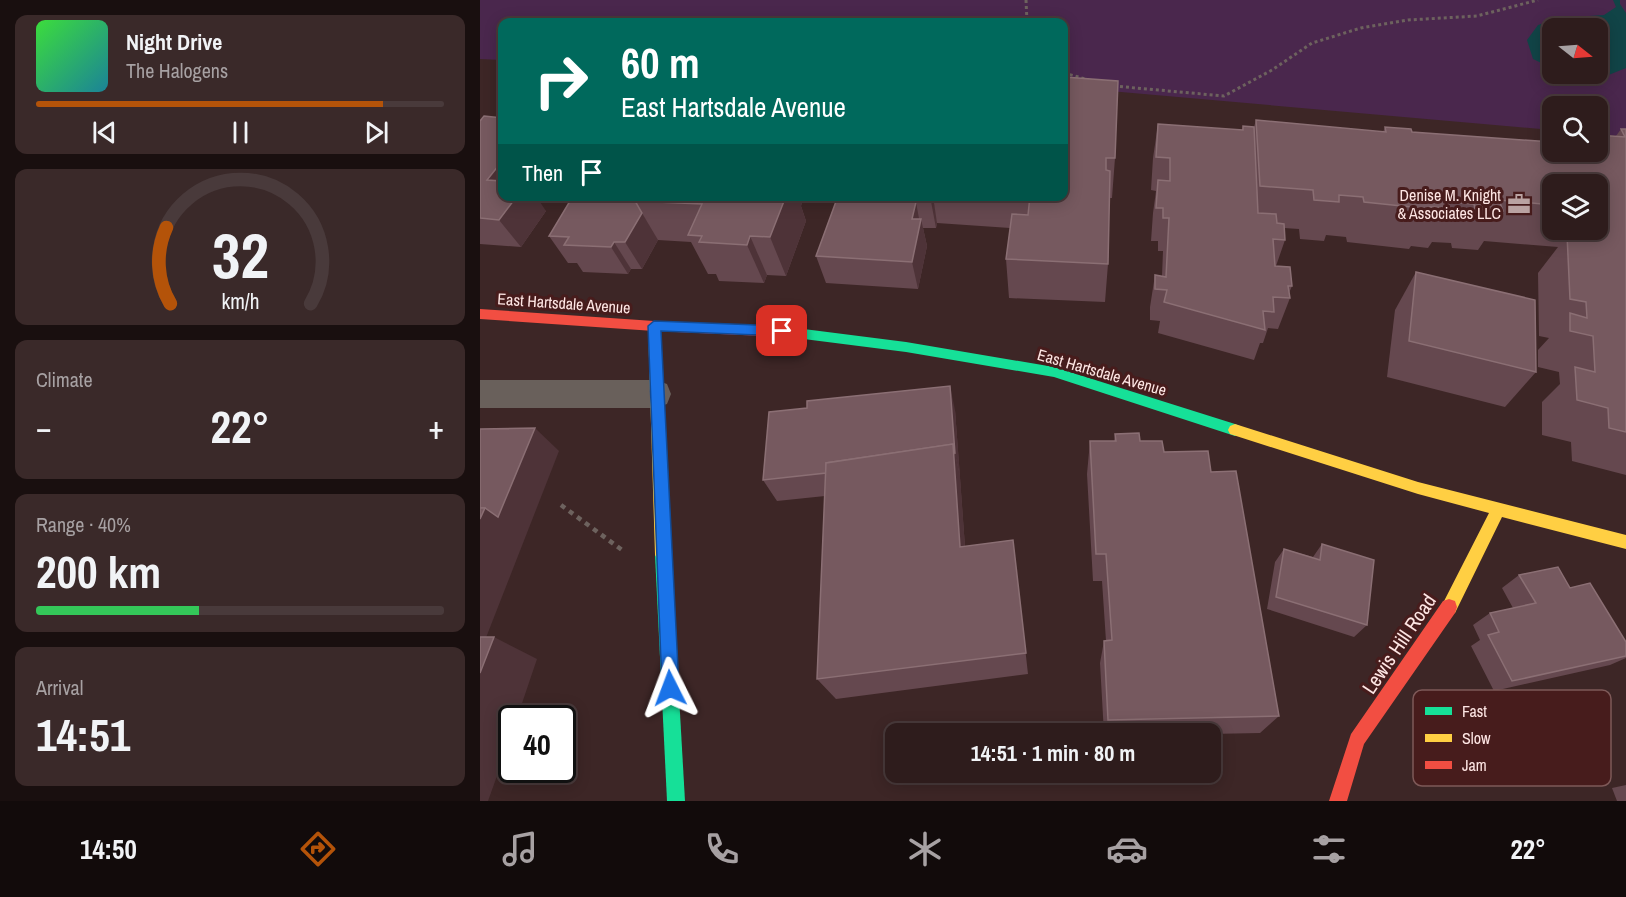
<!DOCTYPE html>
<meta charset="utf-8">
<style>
:root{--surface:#2e1c1c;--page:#3a2929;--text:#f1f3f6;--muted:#a7a1a3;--line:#493a3b;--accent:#b45309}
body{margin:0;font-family:"Archivo Narrow",sans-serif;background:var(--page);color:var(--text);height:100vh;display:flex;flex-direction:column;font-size:22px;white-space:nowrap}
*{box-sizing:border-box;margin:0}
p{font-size:20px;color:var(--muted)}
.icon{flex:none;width:33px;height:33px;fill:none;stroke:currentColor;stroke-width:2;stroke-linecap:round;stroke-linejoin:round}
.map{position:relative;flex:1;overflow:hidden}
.side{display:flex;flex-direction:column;gap:15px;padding:15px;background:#190f0f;width:480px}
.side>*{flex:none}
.top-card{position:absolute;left:18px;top:18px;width:570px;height:183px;border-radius:12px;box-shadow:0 3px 15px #0003,0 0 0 2px var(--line);background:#00695c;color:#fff;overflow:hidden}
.needle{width:39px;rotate:107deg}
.fabs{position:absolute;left:1062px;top:18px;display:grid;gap:12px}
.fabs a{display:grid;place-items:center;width:66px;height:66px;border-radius:12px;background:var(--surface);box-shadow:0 3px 15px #0003,0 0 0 2px var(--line);font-size:30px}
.speed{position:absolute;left:18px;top:705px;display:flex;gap:12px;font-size:30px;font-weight:700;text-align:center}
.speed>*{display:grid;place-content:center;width:78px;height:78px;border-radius:50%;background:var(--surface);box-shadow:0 3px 15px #0003,0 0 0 2px var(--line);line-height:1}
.speed .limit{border:3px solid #111;border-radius:9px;background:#fff;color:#111}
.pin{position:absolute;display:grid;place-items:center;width:51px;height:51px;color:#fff;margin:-26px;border-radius:12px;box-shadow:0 3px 9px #0006}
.me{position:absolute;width:66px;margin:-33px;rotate:357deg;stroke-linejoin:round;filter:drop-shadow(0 0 4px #0008)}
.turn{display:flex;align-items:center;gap:21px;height:126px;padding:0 24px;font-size:27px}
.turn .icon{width:78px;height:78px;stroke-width:2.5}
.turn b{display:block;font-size:42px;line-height:51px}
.then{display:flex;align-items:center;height:57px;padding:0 24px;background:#0003;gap:12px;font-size:22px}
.big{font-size:45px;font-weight:700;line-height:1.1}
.side .card{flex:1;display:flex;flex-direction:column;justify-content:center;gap:9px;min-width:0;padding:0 21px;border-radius:12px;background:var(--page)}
.side .dial{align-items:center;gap:0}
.dial svg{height:156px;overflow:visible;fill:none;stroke:var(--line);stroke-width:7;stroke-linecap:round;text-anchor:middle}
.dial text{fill:var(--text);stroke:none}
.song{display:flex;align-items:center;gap:18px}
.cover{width:72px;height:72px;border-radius:9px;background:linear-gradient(135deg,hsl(120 70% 55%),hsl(190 70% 35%))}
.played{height:6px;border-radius:3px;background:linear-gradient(90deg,var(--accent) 85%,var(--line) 85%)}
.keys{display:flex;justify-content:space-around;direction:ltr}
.heat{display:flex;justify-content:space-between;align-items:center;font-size:33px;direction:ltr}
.charge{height:9px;border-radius:4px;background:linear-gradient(90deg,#34c759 40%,var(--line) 0)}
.trip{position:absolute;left:405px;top:723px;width:336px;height:60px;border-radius:12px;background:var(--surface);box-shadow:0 3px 15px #0003,0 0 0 2px var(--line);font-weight:700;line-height:60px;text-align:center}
.tabs{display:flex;height:96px;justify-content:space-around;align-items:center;background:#120b0b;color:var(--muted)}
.tabs .icon{width:42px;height:42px}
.tabs .current{color:var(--accent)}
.tabs b{font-size:27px;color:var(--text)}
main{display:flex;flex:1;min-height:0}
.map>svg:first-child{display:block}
.green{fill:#4a274d;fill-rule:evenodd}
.water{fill:#114447}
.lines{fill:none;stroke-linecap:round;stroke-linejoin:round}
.path-far1{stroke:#6d625e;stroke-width:3;stroke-dasharray:3 3;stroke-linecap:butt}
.path{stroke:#6d625e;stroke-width:4.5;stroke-dasharray:5 5;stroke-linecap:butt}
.street{fill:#69605b;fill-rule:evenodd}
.fast{fill:#16e098;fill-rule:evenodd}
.slow{fill:#ffcf43;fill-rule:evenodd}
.jam{fill:#f24e42;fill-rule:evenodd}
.wall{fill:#65484f;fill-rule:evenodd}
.shaded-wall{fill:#4e3338}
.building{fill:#76595f;stroke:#8b6f74;stroke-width:1.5}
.route{fill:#1a73e8;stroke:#114b97;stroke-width:1.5}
.labels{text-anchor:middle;stroke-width:6;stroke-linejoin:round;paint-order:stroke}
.poi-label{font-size:16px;fill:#fee6e4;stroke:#471c1c;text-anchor:end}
.street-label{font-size:16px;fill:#fee6e4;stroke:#471c1c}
.near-street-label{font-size:20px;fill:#fee6e4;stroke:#471c1c}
.key{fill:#471c1c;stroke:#7e5958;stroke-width:1.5}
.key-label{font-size:16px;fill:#fee6e4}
</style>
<main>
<section class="side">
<div class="card">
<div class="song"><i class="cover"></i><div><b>Night Drive</b><p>The Halogens</p></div></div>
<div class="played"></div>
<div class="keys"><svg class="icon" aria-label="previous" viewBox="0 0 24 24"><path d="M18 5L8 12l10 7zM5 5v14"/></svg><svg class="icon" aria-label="pause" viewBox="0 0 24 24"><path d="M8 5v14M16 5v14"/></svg><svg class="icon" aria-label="next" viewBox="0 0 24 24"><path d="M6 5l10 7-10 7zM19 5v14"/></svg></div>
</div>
<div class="card dial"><svg viewBox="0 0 100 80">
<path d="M14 69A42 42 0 1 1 86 69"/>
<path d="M14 69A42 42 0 0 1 12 30" stroke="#b45309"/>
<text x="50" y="56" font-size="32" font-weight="700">32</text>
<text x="50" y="72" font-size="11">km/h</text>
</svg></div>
<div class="card"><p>Climate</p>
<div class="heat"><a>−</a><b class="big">22°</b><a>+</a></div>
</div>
<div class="card"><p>Range · 40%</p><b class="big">200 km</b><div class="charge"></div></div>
<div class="card"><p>Arrival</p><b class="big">14:51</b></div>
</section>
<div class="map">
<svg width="1146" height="801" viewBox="0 0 1146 801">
<rect width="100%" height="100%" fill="#3d2626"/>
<!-- green -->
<path class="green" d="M0,0H1146V137L1118,134V106H1072V130L584,87V22H22V60L0,59ZM1072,28H1118V74H1072Z"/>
<!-- water -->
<path class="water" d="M1133,0H1140V4L1146,13V68L1116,80L1082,74H1118V28H1072V68L1053,59L1047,40L1058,25L1080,18L1124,15L1136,7Z"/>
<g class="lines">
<!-- path-far1 -->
<g class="path-far1">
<path d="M546,0L547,22"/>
<path d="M584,73L609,80"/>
<path d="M634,86L744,96L792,70L832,43L881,28L928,20L997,16L1058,0"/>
</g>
<!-- path -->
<path class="path" d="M81,505L142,550"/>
<!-- street -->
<path class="street" d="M0,380H175L187,384L191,394L187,404L175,408H0Z"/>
<!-- fast -->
<g class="fast">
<path d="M308,327L426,342L574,367L755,424L760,426L762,430L760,434L755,436L574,377L426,352L308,337L302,332Z"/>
<path d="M183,548L188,550L191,555L205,801H187L175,555L178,550Z"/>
</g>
<!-- slow -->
<g class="slow">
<path d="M174,321L180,326L191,555L188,560L183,562L178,560L175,555L168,326Z"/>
<path d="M755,424L938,482L1146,535V549L1022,517L975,613L969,615L963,613L961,607L1009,513L938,494L750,434L748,430L750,426Z"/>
</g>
<!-- jam -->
<g class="jam">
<path d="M0,309L174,321L308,327L314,332L308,337L174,331L0,319Z"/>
<path d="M969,599L975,601L977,607L975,613L884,744L867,801H849L871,734L963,601Z"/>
</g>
</g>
<!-- wall -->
<g class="wall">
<path d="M584,77L635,158L632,198H629L628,264L625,302L529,298L526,259L530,228L457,223L456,228H443L447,246L438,289L346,283L336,256L358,196H584Z"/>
<path d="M22,118V196L66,211L41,247L0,244V121Z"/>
<path d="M776,120L903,132L905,127L932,132L1072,152L1136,136L1141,129H1146V475L1092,461L1091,442L1062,435V402L1080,384L1079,372L1058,367V350L1069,338L1059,336L1058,273L1078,247L1004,241L998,250L972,248L971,243L952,242L948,248L931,246L929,249L867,242L866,237L846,235L844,241L820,239L819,229L804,228L805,240L796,266L812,286L809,293L810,298L798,329L788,328L783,343H780L774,360L678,333L680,321L670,320V307L675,275L682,276L683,251H678V241H671L673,213L676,191L671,190L673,158L678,124L762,130L763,126L774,127ZM1072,184H1118V230H1072Z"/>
<path d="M93,196H324L321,206L326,221L306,276L287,275L284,283L239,281L236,274H228L211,242L178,240L162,269H151L148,274L103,272L97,263H88L69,236Z"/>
<path d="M936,272L1056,372L1025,407L907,377L915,310Z"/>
<path d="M475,410L485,547L533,540L548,674L356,699L337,679L345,496L297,501L283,480Z"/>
<path d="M635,434L660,441L731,472L799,716L780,733L730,734H624L620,663L624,641H626L622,581H613L607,474L610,441H634Z"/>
<path d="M842,544L887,625L874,637L787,609L795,562L804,549L833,557Z"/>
<path d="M1039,575L1090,588L1146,642V658L1130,665L1014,691L991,646L1000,640L993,625L1010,613L1033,608L1022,588Z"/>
<path d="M1146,785V801H1137L1132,788Z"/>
</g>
<!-- shaded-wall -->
<g class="shaded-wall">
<path d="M19,165L22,170V196H56L66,211L41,247L19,220L7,180Z"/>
<path d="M306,196H324L321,206L326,221L306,276L290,237Z"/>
<path d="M450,196H453L457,223L456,228Z"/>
<path d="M436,202L440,224L441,219L447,246L438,289L432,262V219Z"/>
<path d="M162,213L178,240L162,269L145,242Z"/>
<path d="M270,236L287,275L284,283L267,245Z"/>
<path d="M134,242L151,269L148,274L131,247Z"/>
<path d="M470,386L475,410L480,476L475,454Z"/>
<path d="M55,428L79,451L0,653V519L5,508Z"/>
<path d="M473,444L480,476L487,575L480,547Z"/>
<path d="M14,637L57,659L37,718H32V734L8,801H0V673Z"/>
</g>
<!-- building -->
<g class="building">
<path d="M584,77L638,81L635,158H626V170L630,171L628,264L526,259L532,214L548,215L550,196H584Z"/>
<path d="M4,116L22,118V166L19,165L7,180L22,181V196H37L19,220L0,218V121Z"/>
<path d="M776,120L906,132L905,127L931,129L932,132L1072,142V152H1118V135L1145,137L1141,129H1146V432L1129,428L1128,408L1097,400L1095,367L1115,372L1113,336L1090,331V313L1107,318L1106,302L1090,299L1087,234L1100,237V230H1118V228L1122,229L1118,211V184H1072V205L1019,200L1023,211L995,209L994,204L968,202L970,208L950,207V209L884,202L883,197L859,195V202L834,200L833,190L780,186Z"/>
<path d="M678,124L763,130V126L774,127L778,213L796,214L797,223L804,224L805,240L793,239L795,266L810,267L812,286H808L810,298L793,297L794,312L783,311L785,330L684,302L687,290L675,289V275L686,277L689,218H683V208H676L678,180L690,181V158L676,157Z"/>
<path d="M93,196H157L155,201L162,213L145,242H134L131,247L84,245L89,237L69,236Z"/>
<path d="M157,196H306L290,237L270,236L267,245L219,242L222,236L208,235L222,204L155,201Z"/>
<path d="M358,196H435L436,202L432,219H441L432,262L336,256Z"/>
<path d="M936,272L1055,300L1056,372L929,341Z"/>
<path d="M470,386L475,454L473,444L346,463V473L283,480L289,412L327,408V401Z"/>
<path d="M55,428L18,517L5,508H0V429Z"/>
<path d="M659,433L660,441H682L684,452L728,451L731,472L756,471L799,716L628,720L624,641L632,640L626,554H616L610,441H636L635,434Z"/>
<path d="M473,444L480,547L533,540L546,653L337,679L346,463Z"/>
<path d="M0,508H5L0,519Z"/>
<path d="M842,544L894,560L887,625L796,597L804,549L840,560Z"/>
<path d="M1078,567L1090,588L1110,583L1146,642V656L1032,681L1008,635L1019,632L1010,613L1056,603L1039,575Z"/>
<path d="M0,637H14L0,673Z"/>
</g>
<!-- route -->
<path class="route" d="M174,321L302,326L308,331L302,336L181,331L199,688L196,694L190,696L184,694L182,688L168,326Z"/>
<!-- icons -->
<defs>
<g id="office-bare" transform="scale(1.8)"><path d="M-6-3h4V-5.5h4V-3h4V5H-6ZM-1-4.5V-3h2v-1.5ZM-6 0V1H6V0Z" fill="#baa3a2" stroke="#471c1c" stroke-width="2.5" paint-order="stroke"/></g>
</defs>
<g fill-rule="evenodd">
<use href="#office-bare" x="1039" y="204"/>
</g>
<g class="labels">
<!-- poi labels -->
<g class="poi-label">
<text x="1021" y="201">Denise M. Knight<tspan x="1021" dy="18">&amp; Associates LLC</tspan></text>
</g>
<!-- street labels -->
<g class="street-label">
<text transform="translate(84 303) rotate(4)" y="6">East Hartsdale Avenue</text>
<text transform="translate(622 372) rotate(16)" y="6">East Hartsdale Avenue</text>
</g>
<!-- near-street labels -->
<g class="near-street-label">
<text transform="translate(919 644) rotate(-56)" y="7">Lewis Hill Road</text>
</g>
</g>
<!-- legend -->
<rect x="933" y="690" width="198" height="96" rx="9" class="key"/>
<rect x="945" y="707" width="27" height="8" fill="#16e098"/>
<rect x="945" y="734" width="27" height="8" fill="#ffcf43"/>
<rect x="945" y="761" width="27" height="8" fill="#f24e42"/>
<g class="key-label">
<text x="982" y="717">Fast</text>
<text x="982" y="744">Slow</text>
<text x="982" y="771">Jam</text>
</g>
</svg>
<div class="fabs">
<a><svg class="needle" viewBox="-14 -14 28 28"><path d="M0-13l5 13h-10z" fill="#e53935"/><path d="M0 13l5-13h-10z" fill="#a7a1a3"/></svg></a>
<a><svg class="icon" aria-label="search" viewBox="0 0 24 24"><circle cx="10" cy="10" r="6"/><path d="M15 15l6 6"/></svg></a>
<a><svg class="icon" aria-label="layers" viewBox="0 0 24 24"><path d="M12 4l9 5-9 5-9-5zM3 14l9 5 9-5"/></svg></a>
</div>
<div class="speed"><div class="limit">40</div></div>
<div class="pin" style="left:302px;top:331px;background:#d93025"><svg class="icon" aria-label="arrive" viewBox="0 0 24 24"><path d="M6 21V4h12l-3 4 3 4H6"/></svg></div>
<svg class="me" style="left:190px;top:688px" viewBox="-20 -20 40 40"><path d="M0-17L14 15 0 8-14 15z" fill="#1a73e8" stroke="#fff" stroke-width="4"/></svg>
<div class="trip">14:51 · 1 min · 80 m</div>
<div class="top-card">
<div class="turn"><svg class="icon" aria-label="right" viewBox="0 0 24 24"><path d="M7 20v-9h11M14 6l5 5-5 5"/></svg><div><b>60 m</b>East Hartsdale Avenue</div></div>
<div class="then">Then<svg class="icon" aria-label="arrive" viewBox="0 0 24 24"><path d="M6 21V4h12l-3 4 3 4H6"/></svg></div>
</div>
</div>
</main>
<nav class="tabs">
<b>14:50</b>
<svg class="icon current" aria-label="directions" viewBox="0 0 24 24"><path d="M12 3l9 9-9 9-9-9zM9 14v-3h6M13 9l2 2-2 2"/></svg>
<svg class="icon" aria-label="music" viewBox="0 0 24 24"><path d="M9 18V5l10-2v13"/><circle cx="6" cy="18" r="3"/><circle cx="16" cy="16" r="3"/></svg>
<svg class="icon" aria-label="phone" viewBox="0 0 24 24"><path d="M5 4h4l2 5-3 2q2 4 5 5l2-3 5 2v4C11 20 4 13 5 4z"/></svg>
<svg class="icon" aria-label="climate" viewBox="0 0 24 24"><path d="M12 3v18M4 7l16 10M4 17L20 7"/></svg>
<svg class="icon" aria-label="car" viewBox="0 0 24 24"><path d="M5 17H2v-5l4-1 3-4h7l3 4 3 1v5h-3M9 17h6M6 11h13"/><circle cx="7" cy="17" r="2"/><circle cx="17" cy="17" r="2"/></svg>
<svg class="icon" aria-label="filters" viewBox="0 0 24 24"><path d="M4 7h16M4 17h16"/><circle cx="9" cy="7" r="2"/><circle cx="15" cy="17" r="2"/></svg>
<b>22°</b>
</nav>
